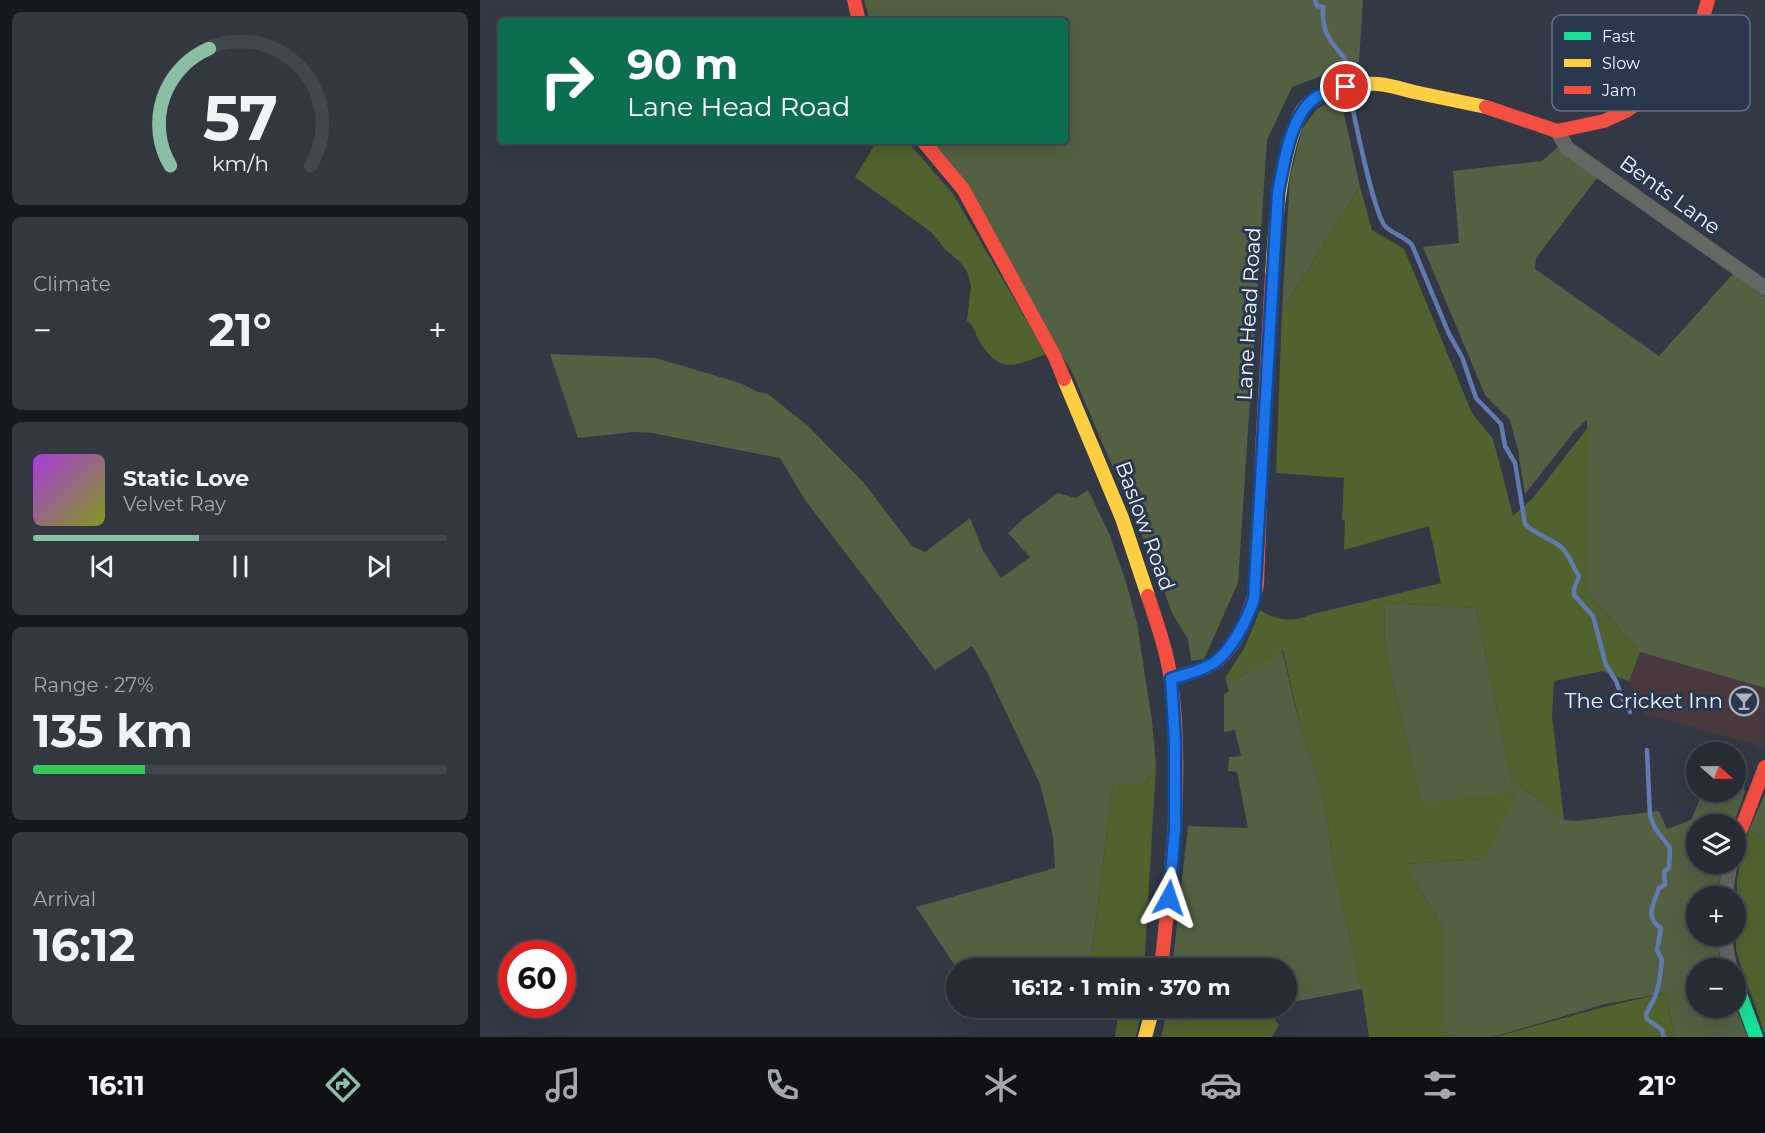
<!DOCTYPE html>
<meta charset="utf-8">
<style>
:root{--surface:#262b34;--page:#323740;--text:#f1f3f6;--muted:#a4a7ac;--line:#42474f;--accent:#8abfa5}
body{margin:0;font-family:Montserrat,sans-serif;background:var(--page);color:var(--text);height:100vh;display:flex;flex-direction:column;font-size:22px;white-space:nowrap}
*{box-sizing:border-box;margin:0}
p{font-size:20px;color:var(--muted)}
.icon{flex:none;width:33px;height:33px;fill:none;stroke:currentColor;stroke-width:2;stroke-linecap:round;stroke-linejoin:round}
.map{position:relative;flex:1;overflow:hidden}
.panel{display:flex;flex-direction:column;gap:12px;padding:12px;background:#15181d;width:480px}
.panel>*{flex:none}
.guide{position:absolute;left:18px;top:18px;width:570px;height:126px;border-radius:6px;box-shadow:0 6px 24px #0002,0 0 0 2px var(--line);background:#0b6e4f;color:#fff;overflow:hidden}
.needle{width:39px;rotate:110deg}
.fabs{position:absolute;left:1206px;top:742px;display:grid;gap:12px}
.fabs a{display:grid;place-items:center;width:60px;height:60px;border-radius:50%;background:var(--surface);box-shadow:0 6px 24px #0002,0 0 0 2px var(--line);font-size:30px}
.speed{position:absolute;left:18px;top:940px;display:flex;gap:12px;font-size:30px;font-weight:700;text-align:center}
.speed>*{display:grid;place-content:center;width:78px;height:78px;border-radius:50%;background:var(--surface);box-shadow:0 6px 24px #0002,0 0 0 2px var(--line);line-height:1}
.speed .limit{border:9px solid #d22;background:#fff;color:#111}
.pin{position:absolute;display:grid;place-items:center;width:51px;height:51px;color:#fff;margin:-26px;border:3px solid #fff;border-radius:50%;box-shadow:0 2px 6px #0007}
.me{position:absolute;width:66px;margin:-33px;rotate:5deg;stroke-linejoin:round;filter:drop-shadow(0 0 4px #0008)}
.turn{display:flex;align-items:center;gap:21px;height:126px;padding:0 30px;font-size:27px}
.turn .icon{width:78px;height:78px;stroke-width:2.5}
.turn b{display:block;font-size:42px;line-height:51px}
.big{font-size:45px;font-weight:700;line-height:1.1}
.panel .card{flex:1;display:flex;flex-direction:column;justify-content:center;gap:9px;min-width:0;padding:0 21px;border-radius:9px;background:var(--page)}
.panel .dial{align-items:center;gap:0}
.dial svg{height:156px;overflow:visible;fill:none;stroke:var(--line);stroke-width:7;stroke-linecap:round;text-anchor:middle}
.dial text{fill:var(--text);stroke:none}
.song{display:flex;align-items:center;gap:18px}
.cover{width:72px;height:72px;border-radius:9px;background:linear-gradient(135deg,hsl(280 70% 55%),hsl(70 70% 35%))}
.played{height:6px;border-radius:3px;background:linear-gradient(90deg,var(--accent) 40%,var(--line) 40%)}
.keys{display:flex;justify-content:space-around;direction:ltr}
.heat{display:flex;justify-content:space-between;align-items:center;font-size:33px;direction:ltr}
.charge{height:9px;border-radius:4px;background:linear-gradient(90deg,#34c759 27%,var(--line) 0)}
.trip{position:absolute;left:466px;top:958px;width:351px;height:60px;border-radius:30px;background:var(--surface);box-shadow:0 6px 24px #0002,0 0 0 2px var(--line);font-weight:700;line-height:60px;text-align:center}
.tab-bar{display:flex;height:96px;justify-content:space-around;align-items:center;background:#0f1115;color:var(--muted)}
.tab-bar .icon{width:42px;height:42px}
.tab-bar .selected{color:var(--accent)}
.tab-bar b{font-size:27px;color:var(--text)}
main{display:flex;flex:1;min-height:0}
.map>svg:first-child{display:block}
.commercial{fill:#49393f}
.green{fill:#536042}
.forest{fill:#50632e}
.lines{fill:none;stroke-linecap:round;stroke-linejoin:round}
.stream{stroke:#607bb0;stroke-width:4.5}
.street{stroke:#656764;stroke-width:15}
.fast{stroke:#16e098;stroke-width:14}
.slow{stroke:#ffcf43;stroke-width:14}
.jam{stroke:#f24e42;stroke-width:14}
.route-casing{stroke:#114b97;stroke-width:15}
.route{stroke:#1a73e8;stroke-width:10}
.labels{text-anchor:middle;stroke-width:6;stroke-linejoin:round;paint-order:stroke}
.street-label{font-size:21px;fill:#ecf4ff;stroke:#2a384d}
.poi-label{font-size:21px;fill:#ecf4ff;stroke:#2a384d;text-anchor:end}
.key{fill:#2a384d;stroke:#647082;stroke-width:1.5}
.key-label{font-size:16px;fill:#ecf4ff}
</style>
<main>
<section class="panel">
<div class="card dial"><svg viewBox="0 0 100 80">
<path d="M14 69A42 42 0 1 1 86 69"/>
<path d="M14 69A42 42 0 0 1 34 9" stroke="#8abfa5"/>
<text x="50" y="56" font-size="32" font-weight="700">57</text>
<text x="50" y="72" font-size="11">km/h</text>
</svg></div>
<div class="card"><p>Climate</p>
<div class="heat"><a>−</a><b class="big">21°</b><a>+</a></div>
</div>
<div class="card">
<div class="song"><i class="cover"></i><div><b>Static Love</b><p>Velvet Ray</p></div></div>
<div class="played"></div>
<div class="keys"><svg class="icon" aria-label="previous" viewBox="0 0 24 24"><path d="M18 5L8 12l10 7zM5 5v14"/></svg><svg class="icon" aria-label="pause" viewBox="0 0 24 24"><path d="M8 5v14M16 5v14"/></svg><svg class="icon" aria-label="next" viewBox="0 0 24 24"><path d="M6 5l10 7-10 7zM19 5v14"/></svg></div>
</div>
<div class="card"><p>Range · 27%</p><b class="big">135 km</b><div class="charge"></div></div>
<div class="card"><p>Arrival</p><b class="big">16:12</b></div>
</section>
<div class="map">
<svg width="1285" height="1037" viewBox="0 0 1285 1037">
<rect width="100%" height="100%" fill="#323945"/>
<!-- commercial -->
<path class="commercial" d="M1160,652L1285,688L1284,747L1165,714L1149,681Z"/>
<!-- green -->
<g class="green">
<path d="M384,0H883L879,62L812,87L787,140L758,583L724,659L711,661L708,639L692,613L676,568L592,372L453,141H585V21H390Z"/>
<path d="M860,96L880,187L802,311L810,177L822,129L837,109Z"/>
<path d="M1079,146L1117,178L1056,258L1055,269L1179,356L1251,276L1254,275L1285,297V688L1160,652L1106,591L1107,419L1094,432L1045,494L1038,450L1030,420L1005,395L943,247L979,243L973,171L1062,161Z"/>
<path d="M70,354L176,358L260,383L278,392L288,394L328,426L384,483L432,546L445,552L490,518L503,551L521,578L550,557L528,533L542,520L578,493L596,498L608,490L629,533L646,582L657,623L672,721L676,766L664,785L633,783L610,969H477L436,907L575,868L573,836L560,784L508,674L492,646L455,670L325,500L300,458L172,433L154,432L98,438Z"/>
<path d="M905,603L996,608L1032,780L1084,820L1096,821L1179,811L1187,829L1211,820L1223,792H1256V779L1263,784L1265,792L1253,825H1216V864H1242L1237,897H1216V936H1237L1241,969H1216V1008H1256L1268,1037H1195L1185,993L1125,1004L1013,1037H971L964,1030V929L924,864L1004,859L941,803L904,644Z"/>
<path d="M802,650L822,734L844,798L853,863L882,989L807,1003V969H692L708,826L768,828L757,772L748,771L749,757L761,756L755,730L744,732V694L749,691L745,678L755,680Z"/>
<path d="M1285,794V839L1269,830Z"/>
<path d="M686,1008H782L684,1025Z"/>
</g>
<!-- forest -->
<g class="forest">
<path d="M397,141H427L473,194L566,354C537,365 521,375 501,344C494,334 498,331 487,321L491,286L487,271L479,261L465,249L451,232L375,177Z"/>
<path d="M880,187L892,230L924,249L992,413L1013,439L1033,516L1053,498L1109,426L1106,591L1160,652L1149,681L1122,671L1074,681L1072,716L1084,820L1032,780L996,608L905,603L904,644L941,803L1037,792L1004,859L924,864L964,929V1030L971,1037H889L882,989L853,863L844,798L822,734L803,650L755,680L745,678L765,647L780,610C795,620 812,623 829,615L961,583L949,526L864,550L865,521L862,520L864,478L796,473L802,311Z"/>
<path d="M676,766L664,969H610L633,782L664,785Z"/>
<path d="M1269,830L1285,839V1035L1256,951L1257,880L1261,857Z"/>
<path d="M1185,993L1195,1037H1015L1124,1007Z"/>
<path d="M639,1008H662L656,1037H635Z"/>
<path d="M782,1008H786L799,1025L792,1037H681L684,1025Z"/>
</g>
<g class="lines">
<!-- stream -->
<g class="stream">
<path d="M835,0L837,6L843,7C840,49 871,49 872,81"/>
<path d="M873,92L872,106C877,127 894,216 906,227C913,234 924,236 932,245L969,334L982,357L996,398L1021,424L1025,446L1035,463L1045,524C1055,535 1071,538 1082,548C1091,557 1092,566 1099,576L1094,589V595L1113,616L1126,665L1136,681L1142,698L1150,712"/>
<path d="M1167,750L1170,816L1175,828L1190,848L1189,868L1184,871L1185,885L1179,888C1174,903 1164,918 1181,928L1177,950L1182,960L1179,983L1175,997L1166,1014L1167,1019L1182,1030L1184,1037"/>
</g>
<!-- street -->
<g class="street">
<path d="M1077,131L1087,148L1285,288"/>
<path d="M1245,897L1250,864"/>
<path d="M1244,936L1250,969"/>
</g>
<!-- fast -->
<path class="fast" d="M1256,983L1276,1037"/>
<!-- slow -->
<g class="slow">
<path d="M792,275C795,229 798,183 811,139C815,128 817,115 826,106C842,89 875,82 898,84C910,85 923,89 934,92C958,97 982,102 1006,107"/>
<path d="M584,379L642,518L668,596"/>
<path d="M665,1037L673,1008"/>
</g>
<!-- jam -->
<g class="jam">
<path d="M374,0L379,21"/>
<path d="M1006,107L1077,131L1124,121L1146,111L1184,86L1197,74L1215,45L1228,0"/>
<path d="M443,141L483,189L575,357L584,379"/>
<path d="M668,596C677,623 687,652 691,680C704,776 691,874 681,969"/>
<path d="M691,679C704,675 719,672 731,665C757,650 770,612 777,585L782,451L792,275"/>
<path d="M1256,842L1285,767"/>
</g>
</g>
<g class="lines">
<!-- route casing -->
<g class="route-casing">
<path id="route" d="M689,898L695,829V743L691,679C705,674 723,671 735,662C753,648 767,620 774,599L798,192C804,163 810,116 835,98C844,92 855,90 866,87"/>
</g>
<!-- route -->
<use href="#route" class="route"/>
</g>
<!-- icons -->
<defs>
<g id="bar-ring" transform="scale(1.5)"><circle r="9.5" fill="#2a384d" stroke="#abb3be" stroke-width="1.5"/><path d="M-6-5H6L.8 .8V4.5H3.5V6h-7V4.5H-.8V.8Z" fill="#abb3be"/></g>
</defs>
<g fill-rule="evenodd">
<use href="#bar-ring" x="1264" y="701"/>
</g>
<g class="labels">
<!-- street labels -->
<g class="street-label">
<text transform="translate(1190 195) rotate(36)" y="7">Bents Lane</text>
<text transform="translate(769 314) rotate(-87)" y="7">Lane Head Road</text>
<text transform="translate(665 526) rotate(70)" y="7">Baslow Road</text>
</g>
<!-- poi labels -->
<g class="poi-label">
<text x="1243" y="708">The Cricket Inn</text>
</g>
</g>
<!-- legend -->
<rect x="1072" y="15" width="198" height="96" rx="9" class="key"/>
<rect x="1084" y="32" width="27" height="8" fill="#16e098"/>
<rect x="1084" y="59" width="27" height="8" fill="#ffcf43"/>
<rect x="1084" y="86" width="27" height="8" fill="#f24e42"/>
<g class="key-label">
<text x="1122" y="42">Fast</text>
<text x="1122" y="69">Slow</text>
<text x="1122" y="96">Jam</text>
</g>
</svg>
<div class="fabs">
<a><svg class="needle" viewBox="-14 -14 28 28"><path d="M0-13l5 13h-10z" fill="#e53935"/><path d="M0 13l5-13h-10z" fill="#a4a7ac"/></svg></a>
<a><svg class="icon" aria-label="layers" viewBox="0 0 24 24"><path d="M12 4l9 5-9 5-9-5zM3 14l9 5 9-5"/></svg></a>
<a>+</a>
<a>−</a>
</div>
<div class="speed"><div class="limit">60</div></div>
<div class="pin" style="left:866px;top:87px;background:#d93025"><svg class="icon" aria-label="arrive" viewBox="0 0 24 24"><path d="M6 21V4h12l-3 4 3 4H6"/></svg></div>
<svg class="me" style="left:689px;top:898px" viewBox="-20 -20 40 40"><path d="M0-17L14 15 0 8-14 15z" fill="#1a73e8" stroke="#fff" stroke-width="4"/></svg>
<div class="trip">16:12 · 1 min · 370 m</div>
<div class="guide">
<div class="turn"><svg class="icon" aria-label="right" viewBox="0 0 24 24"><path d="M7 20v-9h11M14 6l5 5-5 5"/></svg><div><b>90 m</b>Lane Head Road</div></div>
</div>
</div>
</main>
<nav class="tab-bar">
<b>16:11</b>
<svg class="icon selected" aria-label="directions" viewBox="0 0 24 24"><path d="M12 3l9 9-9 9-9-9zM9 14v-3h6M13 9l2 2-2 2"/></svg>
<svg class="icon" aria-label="music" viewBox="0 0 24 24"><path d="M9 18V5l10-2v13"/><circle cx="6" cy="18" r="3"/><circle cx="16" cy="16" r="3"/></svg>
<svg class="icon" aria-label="phone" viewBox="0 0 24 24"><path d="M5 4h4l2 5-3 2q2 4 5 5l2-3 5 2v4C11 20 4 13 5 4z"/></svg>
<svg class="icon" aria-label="climate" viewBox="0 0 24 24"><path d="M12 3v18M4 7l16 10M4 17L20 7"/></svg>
<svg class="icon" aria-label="car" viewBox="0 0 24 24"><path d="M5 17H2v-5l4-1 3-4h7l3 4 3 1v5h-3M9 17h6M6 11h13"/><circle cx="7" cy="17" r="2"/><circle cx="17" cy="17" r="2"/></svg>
<svg class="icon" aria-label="filters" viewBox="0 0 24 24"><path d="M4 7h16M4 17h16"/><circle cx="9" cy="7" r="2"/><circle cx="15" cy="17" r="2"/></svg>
<b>21°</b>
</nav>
